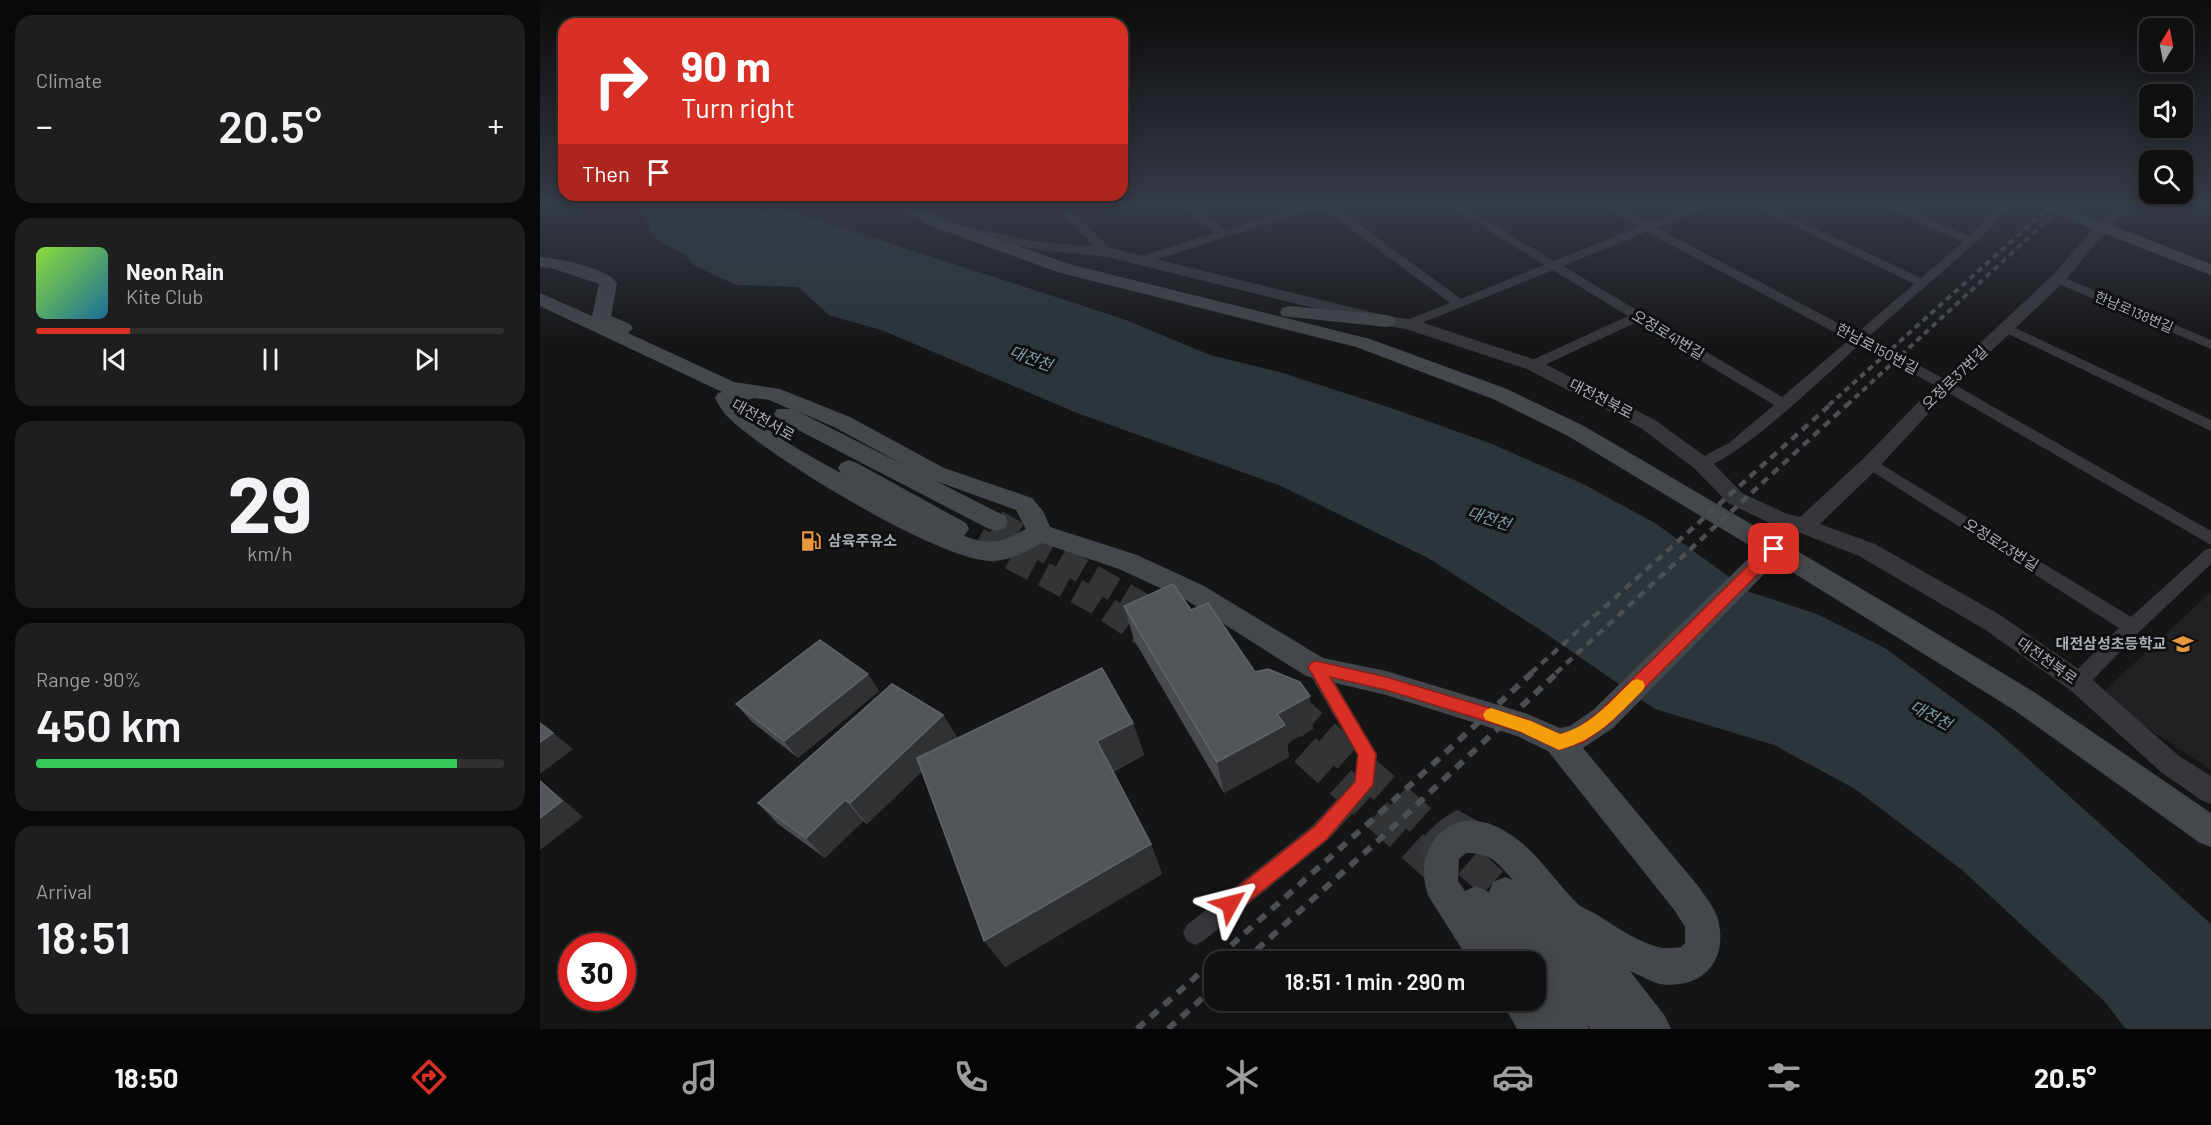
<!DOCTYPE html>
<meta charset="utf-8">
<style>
:root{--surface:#101010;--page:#1e1e1e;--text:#f1f3f6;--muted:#9c9d9f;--line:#303030;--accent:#d93025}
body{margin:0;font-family:Barlow,"Noto Sans KR",sans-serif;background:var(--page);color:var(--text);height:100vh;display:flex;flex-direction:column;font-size:22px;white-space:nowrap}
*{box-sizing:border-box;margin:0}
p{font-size:20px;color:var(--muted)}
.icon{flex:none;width:33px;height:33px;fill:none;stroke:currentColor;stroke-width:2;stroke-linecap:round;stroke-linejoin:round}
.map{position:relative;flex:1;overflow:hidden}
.panel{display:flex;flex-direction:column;gap:15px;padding:15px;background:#090909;width:540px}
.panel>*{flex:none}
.guide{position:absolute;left:18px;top:18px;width:570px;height:183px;border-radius:18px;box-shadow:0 3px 15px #0003,0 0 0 2px var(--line);background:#d93025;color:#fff;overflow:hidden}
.needle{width:39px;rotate:10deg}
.tools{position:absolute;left:1599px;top:18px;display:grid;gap:12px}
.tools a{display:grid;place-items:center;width:54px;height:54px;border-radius:12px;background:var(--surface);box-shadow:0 3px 15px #0003,0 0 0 2px var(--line);font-size:30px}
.speed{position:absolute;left:18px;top:933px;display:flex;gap:12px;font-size:30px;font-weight:700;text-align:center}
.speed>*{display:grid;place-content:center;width:78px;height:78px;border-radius:50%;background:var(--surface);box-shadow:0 3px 15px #0003,0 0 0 2px var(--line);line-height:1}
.speed .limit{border:9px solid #d22;background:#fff;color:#111}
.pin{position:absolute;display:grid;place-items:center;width:51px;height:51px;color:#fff;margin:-26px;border-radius:12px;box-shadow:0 3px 9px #0006}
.me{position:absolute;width:66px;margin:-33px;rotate:52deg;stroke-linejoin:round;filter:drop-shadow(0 0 4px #0008)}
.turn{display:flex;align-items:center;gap:21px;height:126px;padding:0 24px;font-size:27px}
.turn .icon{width:78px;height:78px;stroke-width:2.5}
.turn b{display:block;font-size:42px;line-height:51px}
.then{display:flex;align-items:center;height:57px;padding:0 24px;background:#0003;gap:12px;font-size:22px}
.big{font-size:45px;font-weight:600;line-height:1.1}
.panel .tile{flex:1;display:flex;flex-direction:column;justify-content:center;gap:9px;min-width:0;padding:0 21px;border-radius:18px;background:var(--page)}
.panel .dial{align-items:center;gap:0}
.dial b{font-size:78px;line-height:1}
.song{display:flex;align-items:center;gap:18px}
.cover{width:72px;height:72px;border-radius:9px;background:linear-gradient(135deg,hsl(90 70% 55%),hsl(200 70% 35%))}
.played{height:6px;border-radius:3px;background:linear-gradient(90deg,var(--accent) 20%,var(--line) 20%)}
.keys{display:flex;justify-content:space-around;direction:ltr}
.heat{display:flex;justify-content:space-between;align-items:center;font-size:33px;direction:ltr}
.charge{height:9px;border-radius:4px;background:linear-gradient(90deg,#34c759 90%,var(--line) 0)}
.trip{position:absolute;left:664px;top:951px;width:342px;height:60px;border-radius:18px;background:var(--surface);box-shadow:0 3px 15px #0003,0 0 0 2px var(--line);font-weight:600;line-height:60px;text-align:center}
.menu{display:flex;height:96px;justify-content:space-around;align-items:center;background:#060606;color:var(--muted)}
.menu .icon{width:42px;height:42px}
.menu .active{color:var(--accent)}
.menu b{font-size:27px;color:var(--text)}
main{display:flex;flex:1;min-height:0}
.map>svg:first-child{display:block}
.built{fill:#212123}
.water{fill:#2c353a}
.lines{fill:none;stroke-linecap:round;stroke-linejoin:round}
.secondary-tunnel-far1{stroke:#323436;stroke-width:25;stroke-dasharray:25 12;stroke-linecap:butt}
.secondary-tunnel{stroke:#323436;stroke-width:32;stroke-dasharray:32 16;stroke-linecap:butt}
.minor{fill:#36373b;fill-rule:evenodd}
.tertiary{fill:#36373b;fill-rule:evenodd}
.secondary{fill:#44474b;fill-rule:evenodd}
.rail-far2{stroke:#4b4e52;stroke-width:4;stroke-dasharray:6 4.5;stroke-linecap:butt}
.rail-far1{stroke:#4b4e52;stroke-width:4.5;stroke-dasharray:8 6;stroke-linecap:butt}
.rail{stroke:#4b4e52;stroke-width:6;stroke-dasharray:10 8;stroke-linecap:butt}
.wall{fill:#484a4e}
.shaded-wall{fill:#2f3133}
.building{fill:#525559;stroke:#606368;stroke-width:1.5}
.route{fill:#d93025;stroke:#8d1f18;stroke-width:1.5}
.slow{fill:#f59e0b}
.labels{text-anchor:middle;stroke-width:6;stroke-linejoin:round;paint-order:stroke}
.far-street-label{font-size:14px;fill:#a7aeb6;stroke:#101011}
.street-label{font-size:15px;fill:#a7aeb6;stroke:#101011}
.poi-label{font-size:15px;font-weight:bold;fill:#a7aeb6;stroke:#101011;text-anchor:start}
.water-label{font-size:16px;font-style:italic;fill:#809faf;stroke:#101011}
</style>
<main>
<section class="panel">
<div class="tile"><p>Climate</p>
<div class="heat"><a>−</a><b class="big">20.5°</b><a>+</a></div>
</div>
<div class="tile">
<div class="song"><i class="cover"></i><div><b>Neon Rain</b><p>Kite Club</p></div></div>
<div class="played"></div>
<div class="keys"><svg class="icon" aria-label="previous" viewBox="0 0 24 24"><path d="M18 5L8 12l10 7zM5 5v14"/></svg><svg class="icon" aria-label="pause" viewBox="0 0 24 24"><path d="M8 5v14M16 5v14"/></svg><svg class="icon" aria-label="next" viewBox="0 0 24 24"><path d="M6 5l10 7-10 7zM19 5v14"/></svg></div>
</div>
<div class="tile dial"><b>29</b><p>km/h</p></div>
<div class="tile"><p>Range · 90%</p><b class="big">450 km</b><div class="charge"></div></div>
<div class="tile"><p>Arrival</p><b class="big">18:51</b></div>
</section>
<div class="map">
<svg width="1671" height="1029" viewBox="0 0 1671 1029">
<rect width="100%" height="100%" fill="#151516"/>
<!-- built -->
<path class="built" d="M1671,592V770L1559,696Z"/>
<!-- water -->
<path class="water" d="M81,203H235L261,214L586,320L670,355L743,373L854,409L952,444L1043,484L1115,523L1210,592L1277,614L1345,648L1456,730L1671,924V1029H1586L1565,1002L1422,870L1315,789L1234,745L1115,709L1002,631L888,558L741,486L537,413L344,331L289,315L258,287L196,285L155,266L145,255L114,238L102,211Z"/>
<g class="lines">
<!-- secondary-tunnel-far1 -->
<g class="secondary-tunnel-far1">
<path d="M456,522L623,617"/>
<path d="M438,540L555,601L615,642"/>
</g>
<!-- secondary-tunnel -->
<g class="secondary-tunnel">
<path d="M748,704L965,894"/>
<path d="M729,718L904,874"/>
</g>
<!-- minor -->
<g class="minor">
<path d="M375,203H392L371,210L365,207Z"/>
<path d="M512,203H523L571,249V255H563Z"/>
<path d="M640,203H651L686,230L772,203H790L921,299L1004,265L905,203H917L1014,261L1098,227L1056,203H1069L1108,223L1159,203H1173L1172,205L1117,228L1317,333L1374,284L1208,203H1221L1381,278L1423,242L1338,203H1352L1429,236L1463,203H1474L1435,243L1327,338L1410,382L1671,531V545L1400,388L1319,345C1295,367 1183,475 1156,468L1154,464L1156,460L1189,443L1234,405L1097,322L998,368H988L986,365L988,362L1088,316L1013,270L869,328L862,324L864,321L910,303L781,207L602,264H594V258L675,233ZM1107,232L1309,340L1242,397L1023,266Z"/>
<path d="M1518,275L1671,340V349L1514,282L1512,279Z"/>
<path d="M1467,324L1671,420V431L1462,331L1460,328L1462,325Z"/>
<path d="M1331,458L1591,617L1665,550L1671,548V564L1599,632L1545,688L1538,690L1531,688L1528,682L1531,676L1579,628L1325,467L1323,463Z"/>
<path d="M776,660L783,662L837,754L835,785L832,792L788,840L663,941L655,945L647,941L643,933L647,925L772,826L814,781L817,755L766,668L769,662Z"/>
<path d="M918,810L948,827L951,834L948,841L940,845L919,833L903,849L907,866L904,874L896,877L888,874C885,866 880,854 880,846C880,835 908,813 918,810Z"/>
</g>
<!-- tertiary -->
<path class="tertiary" d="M1584,203H1599L1567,230L1524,282L1411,389L1338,468L1280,524L1335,544L1460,615L1547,675L1639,756L1671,776V804L1661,800L1621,772L1529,689L1444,629L1319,556L1258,532L1234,525L1188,503L1155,469L1101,428L987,369L866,329L847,326L567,257L499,250L421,234L414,230L421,226L499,242L567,247L847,316L875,320L999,361L1115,420L1169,459L1202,493L1247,514L1260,517L1324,458L1399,381L1512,276L1557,224Z"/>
<!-- secondary -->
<g class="secondary">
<path d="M353,203H372L401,219L529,264L830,339L967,389L1044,426L1366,615L1494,692L1671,813V847L1660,843L1474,710L1236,562L1073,728L1043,748L1159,887C1166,898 1177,910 1179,924C1187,963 1160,990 1120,984C1111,982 1100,975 1090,971L1125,1016L1131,1029H1050L1047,1024L1049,1029H977L961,1000H996V966L1003,969L996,960V964V962H930L889,897C870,852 907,805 955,826C992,842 1010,877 1038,904C1042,908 1049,910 1054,913C1074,925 1095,941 1118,947C1125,949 1134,948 1141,947L1145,943V927L1135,911L1008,751L977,736L846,695L766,676L646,600L579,569L502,543C487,551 468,562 450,561C396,559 233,459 191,420C184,414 179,406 175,398L178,393L182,392L0,306V293L52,316L59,284L11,268L0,267V257C18,258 67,268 77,283L71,316L90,324L93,328L88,333L194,382L240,389L310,417L404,468L492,498L503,511L510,527L597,555L664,586L783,658L846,671L985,713L1020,728L1030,726L1053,710L1217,550L1028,436L953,399L816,347L517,272L389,225ZM214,398L229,400L250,409H237L234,414L237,419L447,528L456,531L465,528L468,522L465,516L396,481L476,510L486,529C462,542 451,546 424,536L429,529L426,523L317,463L309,460L301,463L298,468L301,473C269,455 217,429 196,399L205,401ZM257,411L294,427L364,465ZM926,853C951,853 957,862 973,880L965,877L953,882L949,892L936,886L925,891L918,881L919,859Z"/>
<path d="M1492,203H1514L1671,264V275L1494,206Z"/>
<path d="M749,306L847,315L854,317L856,321L854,325L847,327L742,316L740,312L742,308Z"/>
</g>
<!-- rail-far2 -->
<g class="rail-far2">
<path d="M1289,405L1514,203"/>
<path d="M1307,405L1526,203"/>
</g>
<!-- rail-far1 -->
<g class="rail-far1">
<path d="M991,673L1291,404"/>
<path d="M1016,673L1308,404"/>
</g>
<!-- rail -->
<g class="rail">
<path d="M703,962L852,828L1018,672"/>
<path d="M597,1029L841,812L993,672"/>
<path d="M628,1029L675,987"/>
</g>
</g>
<!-- wall -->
<g class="wall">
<path d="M584,606L715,672L773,729L747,743L749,757L684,793L594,640Z"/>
<path d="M328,674L339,691L258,758L211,721L196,704Z"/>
<path d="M403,715L417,737L413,741L593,723L604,755L573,772L611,844L622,874L465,967L382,771L327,824L323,821L285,858L238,824L218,803Z"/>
</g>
<!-- shaded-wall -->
<g class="shaded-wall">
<path d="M328,674L339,691L258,758L244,741Z"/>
<path d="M770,696L773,729L747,743L749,757L684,793L677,762L737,714Z"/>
<path d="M403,715L417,737L327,824L310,803Z"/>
<path d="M593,723L604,755L569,773L557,741Z"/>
<path d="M13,733L33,749L0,774V742Z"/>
<path d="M0,780L43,817L0,850Z"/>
<path d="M305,800L323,821L285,858L266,838Z"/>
<path d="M611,844L622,874L465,967L444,941Z"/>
</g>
<!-- building -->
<g class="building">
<path d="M633,584L651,610L668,603L715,672L728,669L760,682L770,696L737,714L745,725L677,762L584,606Z"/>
<path d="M280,640L328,674L244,741L196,704Z"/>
<path d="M562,668L593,723L557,741L611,844L444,941L377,758Z"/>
<path d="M352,684L403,715L310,803L305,800L266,838L218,803Z"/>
<path d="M0,723L13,733L0,742Z"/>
<path d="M0,781L22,801L0,818Z"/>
</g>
<!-- sky -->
<linearGradient id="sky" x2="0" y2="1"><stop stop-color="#0c0c0c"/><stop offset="0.59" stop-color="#353b47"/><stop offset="1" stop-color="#353b47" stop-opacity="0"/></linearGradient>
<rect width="1671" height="347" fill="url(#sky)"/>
<!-- route -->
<path class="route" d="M1234,544L1239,545L1241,549L1239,553L1069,724L1044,742L1019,750L981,732L846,690L790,677L836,754L833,785L787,839L697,911L690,914L684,911L681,904L684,898L774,827L815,782L818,755L771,672L768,668L771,663L776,661L846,677L986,719L1020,734L1033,731L1057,714L1229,545Z"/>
<!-- slow -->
<path class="slow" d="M1097,679L1103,681L1105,686L1103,690C1075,718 1058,739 1019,750L981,732L946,720L943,715L946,710L951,708L991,721L1020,734C1049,727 1070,702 1092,681Z"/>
<!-- icons -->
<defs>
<g id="fuel-bare" transform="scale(1.62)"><path d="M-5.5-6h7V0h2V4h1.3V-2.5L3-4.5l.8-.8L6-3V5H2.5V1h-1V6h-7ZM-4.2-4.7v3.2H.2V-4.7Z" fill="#e7983c" stroke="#101011" stroke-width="2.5" paint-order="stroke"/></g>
<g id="school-bare" transform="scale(1.62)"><path d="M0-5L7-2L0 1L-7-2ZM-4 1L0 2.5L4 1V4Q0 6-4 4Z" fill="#e7983c" stroke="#101011" stroke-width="2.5" paint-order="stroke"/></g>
</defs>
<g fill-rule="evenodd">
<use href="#fuel-bare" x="271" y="541"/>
<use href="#school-bare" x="1643" y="644"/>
</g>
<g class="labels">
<!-- far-street labels -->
<g class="far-street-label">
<text transform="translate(1594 312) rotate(23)" y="5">한남로138번길</text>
</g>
<!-- street labels -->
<g class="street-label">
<text transform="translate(1128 335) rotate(31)" y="5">오정로41번길</text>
<text transform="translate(1337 349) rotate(28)" y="5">한남로150번길</text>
<text transform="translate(1415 378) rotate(-44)" y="5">오정로37번길</text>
<text transform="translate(1061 399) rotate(27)" y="5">대전천북로</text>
<text transform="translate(223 420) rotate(29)" y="5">대전천서로</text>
<text transform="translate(1461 545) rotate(32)" y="5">오정로23번길</text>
<text transform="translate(1507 661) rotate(35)" y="5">대전천북로</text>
</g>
<!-- poi labels -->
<g class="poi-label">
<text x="288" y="546">삼육주유소</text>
<text x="1626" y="649" text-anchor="end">대전삼성초등학교</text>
</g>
<!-- water labels -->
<g class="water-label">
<text transform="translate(491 358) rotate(20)" y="6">대전천</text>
<text transform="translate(949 518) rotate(18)" y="6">대전천</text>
<text transform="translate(1391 715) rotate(28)" y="6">대전천</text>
</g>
</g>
</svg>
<div class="tools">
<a><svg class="needle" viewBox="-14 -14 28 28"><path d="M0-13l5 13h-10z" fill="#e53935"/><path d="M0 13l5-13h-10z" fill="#9c9d9f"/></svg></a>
<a><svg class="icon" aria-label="sound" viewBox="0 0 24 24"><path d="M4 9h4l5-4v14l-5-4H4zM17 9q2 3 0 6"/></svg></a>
<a><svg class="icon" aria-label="search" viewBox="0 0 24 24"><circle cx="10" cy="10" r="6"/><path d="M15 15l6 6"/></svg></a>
</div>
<div class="speed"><div class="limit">30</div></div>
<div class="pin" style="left:1234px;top:549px;background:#d93025"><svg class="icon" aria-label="arrive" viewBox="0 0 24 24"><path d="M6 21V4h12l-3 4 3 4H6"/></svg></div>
<svg class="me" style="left:690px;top:904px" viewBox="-20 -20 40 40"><path d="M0-17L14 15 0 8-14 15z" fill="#d93025" stroke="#fff" stroke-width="4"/></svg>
<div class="trip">18:51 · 1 min · 290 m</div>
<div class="guide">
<div class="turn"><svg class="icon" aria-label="right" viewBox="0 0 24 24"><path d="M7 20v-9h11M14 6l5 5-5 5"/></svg><div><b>90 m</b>Turn right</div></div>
<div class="then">Then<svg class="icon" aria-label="arrive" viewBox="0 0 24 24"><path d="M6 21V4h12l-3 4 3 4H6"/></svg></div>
</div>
</div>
</main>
<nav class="menu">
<b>18:50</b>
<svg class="icon active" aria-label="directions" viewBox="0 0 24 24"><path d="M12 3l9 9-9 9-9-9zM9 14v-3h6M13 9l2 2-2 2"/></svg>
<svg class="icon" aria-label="music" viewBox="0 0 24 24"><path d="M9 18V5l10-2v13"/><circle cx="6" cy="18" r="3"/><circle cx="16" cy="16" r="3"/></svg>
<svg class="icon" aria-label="phone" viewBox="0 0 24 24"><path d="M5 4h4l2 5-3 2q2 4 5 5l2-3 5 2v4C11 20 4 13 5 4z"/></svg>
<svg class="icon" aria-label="climate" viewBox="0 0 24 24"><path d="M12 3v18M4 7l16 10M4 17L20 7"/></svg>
<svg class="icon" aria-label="car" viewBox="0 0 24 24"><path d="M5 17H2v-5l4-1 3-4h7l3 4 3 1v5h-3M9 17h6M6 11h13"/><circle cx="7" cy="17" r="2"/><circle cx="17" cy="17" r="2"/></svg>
<svg class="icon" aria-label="filters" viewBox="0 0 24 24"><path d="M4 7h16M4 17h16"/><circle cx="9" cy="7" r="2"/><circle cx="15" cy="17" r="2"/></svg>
<b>20.5°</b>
</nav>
